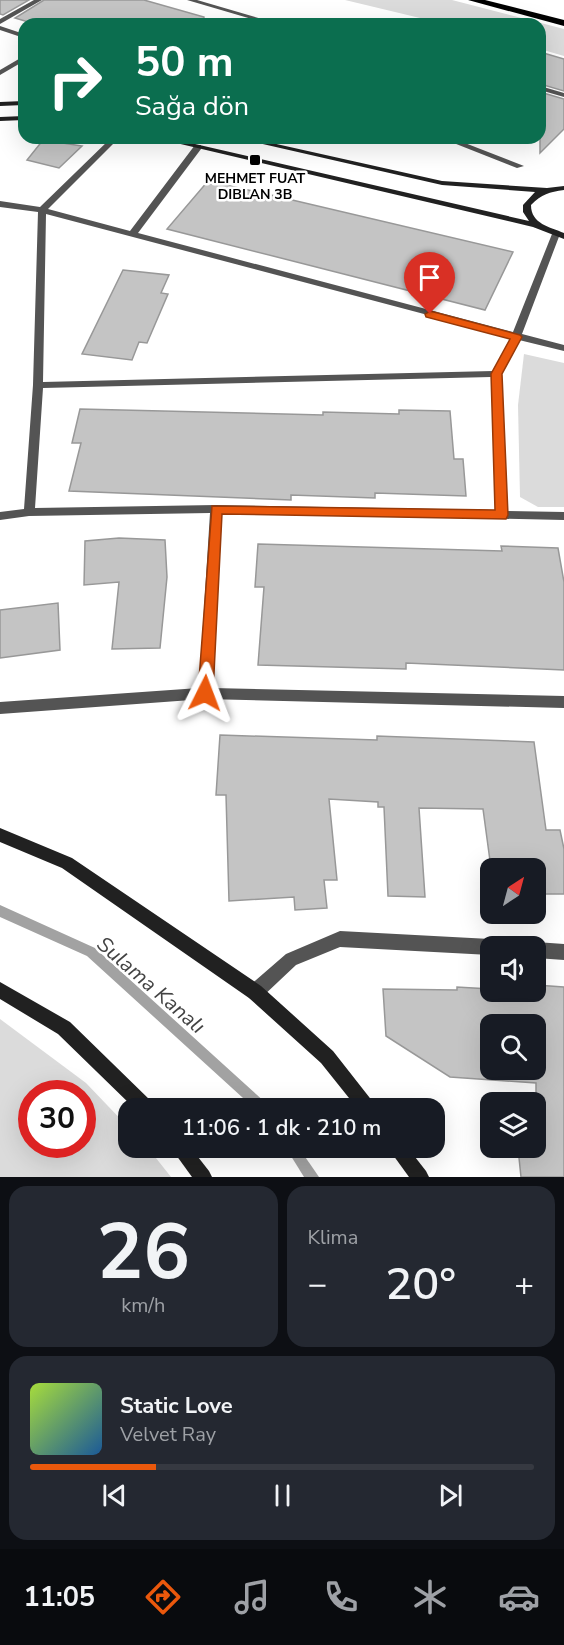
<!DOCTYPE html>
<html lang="tr">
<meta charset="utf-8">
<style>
:root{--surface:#171b24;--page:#242831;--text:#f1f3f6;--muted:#9ea1a6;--line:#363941;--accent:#ea580c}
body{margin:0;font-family:"Nunito Sans",sans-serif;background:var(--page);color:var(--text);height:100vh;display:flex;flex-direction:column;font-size:22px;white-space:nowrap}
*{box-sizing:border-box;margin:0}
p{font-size:20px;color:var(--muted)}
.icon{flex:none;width:33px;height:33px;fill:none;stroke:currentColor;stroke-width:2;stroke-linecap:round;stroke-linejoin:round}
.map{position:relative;height:1177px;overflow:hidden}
.sheet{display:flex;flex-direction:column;gap:9px;padding:9px;background:#0d0f14;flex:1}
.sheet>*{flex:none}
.banner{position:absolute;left:18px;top:18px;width:528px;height:126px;border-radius:18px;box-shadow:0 6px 24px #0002;background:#0b6e4f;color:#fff;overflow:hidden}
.needle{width:39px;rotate:36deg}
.buttons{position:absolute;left:480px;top:858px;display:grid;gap:12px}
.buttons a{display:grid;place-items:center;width:66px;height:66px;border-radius:12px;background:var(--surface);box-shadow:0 6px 24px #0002;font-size:30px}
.speed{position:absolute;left:18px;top:1080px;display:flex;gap:12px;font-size:30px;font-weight:700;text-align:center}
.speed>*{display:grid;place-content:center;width:78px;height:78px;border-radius:50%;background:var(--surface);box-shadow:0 6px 24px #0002;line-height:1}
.speed .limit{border:9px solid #d22;background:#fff;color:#111}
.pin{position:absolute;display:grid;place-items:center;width:51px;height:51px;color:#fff;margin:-62px -26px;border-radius:50% 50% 50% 0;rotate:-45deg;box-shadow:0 0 6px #0007}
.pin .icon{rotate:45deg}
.me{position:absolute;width:66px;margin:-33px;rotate:3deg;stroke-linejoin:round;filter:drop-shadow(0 0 4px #0008)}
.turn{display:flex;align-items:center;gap:21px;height:126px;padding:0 18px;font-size:27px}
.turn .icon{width:78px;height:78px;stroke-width:2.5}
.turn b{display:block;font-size:42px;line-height:51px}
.big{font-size:45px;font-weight:600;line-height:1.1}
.sheet .tile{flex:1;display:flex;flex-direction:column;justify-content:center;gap:9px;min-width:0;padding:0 21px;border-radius:18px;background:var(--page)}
.sheet .dial{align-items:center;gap:0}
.dial b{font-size:78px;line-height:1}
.song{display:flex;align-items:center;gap:18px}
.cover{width:72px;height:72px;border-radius:9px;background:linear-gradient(135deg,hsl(80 70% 55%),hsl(210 70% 35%))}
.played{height:6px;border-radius:3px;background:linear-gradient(90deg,var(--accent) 25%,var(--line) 25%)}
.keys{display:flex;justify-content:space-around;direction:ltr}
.heat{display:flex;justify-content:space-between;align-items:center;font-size:33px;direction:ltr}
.sheet .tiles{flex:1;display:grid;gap:9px;grid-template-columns:1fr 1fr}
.tile:last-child{grid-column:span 2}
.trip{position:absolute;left:118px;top:1098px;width:327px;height:60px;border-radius:18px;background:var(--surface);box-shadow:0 6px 24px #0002;font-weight:600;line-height:60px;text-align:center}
.tab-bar{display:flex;height:96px;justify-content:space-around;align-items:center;background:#090b0e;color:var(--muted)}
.tab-bar .icon{width:42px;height:42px}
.tab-bar .selected{color:var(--accent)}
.tab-bar b{font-size:27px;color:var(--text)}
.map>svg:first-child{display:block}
.green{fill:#dbdbdb;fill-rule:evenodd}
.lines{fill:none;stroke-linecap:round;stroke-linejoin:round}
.stream{fill:#a2a2a2;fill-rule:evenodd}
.building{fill:#c4c4c4;stroke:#989898;stroke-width:1.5;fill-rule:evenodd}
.street{fill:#545454;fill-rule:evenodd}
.secondary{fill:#212121;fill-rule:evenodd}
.highway{fill:#000;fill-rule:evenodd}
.route{fill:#ea580c;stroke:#983908;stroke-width:1.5}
.poi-dot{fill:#000;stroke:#fff;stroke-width:2}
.labels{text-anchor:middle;stroke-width:5;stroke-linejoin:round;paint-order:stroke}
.far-poi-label{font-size:14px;font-weight:bold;fill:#000;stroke:#fff}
.near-water-label{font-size:21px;font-style:italic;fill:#434343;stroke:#fff}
</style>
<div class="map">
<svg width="564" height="1177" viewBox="0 0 564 1177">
<rect width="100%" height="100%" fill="#fff"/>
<!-- green -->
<g class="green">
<path d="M345,0H452L564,29V56L540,49V24H445Z"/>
<path d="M524,354L564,363V507H538L520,497L518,405Z"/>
<path d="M0,1019L86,1083L129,1128V1148H148L171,1177H0ZM32,1094H82V1144H32Z"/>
</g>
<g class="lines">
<!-- stream -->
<g class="stream">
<path d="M0,905L95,948L267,1104L269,1108H254L87,956L0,917Z"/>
<path d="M286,1148H299L319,1177H304Z"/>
</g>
</g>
<!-- building -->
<g class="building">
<path d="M0,0H29L3,15L0,14Z"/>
<path d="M44,0H144L204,17L203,24H35L15,18Z"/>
<path d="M540,52L564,59V91L540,84Z"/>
<path d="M540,92L564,99V129L540,153Z"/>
<path d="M43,140L82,146L59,168L27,160Z"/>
<path d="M208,181L271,195L513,252L485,310L167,229Z"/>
<path d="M123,270L169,275L161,293L168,294L147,343L139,342L132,360L82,354Z"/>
<path d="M80,409L323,415V412L399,414V410L450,411L454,459H463L466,496L375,493V498L291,495V500L69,491L81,443H72Z"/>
<path d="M119,538L165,540L167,577L160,648L112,649L119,582L84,585L85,541Z"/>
<path d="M258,544L502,551L501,546L558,548L564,582V670L406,663V669L258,665L264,587H255Z"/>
<path d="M58,603L60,650L0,658V610Z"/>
<path d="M220,735L377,740V736L534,742L546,830H560L564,849V894H536V868H491L483,809L419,808L425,897L388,896L384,807H378V802L329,799L337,880H324L327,908L295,910L294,897L229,901L226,795H216Z"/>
<path d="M536,985L564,987V1177H521L518,1148H536V1083L450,1077L386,1036L383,989L457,990V987L490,989V992H536ZM490,1024H536V1070H490Z"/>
</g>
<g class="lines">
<!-- street -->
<g class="street">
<path d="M34,0H42L0,24V19Z"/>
<path d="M187,0H197L279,24H269Z"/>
<path d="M0,26L24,34V38L0,30Z"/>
<path d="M24,56V61L0,75V70Z"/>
<path d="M540,86L564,93V97L540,90Z"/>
<path d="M111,138H119L48,209L130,231L195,145H201V149L138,233L513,332L552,234L559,232L560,234L522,334L564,345V351L519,340L501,374L507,511L564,512V520L221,513L212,688L564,696V708L205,699L0,714V702L199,688L210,513L29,516L0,520V512L24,509L33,385L38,212L0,207V201L40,207ZM46,214L511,337L493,371L43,382ZM491,377L496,510L216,505L35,508L43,388Z"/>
<path d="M441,138H452L524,166L517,168Z"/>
<path d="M340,931L490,939L495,942L497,946H490V955L340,947L296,965L261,998L255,1000L249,998L247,992L249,986L286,954Z"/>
<path d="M536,942L564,944V960L536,958V946H530Z"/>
</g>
<!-- secondary -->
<g class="secondary">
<path d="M24,101V105L0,106V102Z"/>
<path d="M24,116V120L0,121V117Z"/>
<path d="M155,138H169L529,221L523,212V205L535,192L442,185L236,138H250L442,181L547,188L564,186V190C549,192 542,194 531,205C531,224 550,227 564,233V239L533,227Z"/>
<path d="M0,828L72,858L261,986L333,1051L373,1102L375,1108H357L321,1063L249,998L62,868L0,842Z"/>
<path d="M0,982L70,1022L152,1102L154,1108H134L58,1034L0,999Z"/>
<path d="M171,1148H191L209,1171L212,1177H192Z"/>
<path d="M388,1148H408L426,1171L429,1177H409Z"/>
</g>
<!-- highway -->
<path class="highway" d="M468,0H485L564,20V26Z"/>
</g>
<!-- route -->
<path class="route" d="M430,311L520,335L522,337L502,374L508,515L506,519L222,514L213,693L210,697L205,699L200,697L198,693L212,506L495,510L491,374L510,339L426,317L425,314Z"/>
<!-- markers -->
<rect class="poi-dot" x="249" y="154" width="12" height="12" rx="3"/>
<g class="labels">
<!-- far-poi labels -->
<g class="far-poi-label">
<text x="255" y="183">MEHMET FUAT<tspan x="255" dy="16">DIBLAN 3B</tspan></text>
</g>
<!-- near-water labels -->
<g class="near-water-label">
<text transform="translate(151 985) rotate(41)" y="7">Sulama Kanalı</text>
</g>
</g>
</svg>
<div class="buttons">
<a><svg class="needle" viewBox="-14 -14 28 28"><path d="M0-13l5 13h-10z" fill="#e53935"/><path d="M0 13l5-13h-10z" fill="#9ea1a6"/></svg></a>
<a><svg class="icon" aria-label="sound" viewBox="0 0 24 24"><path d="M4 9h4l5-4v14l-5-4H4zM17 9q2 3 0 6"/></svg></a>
<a><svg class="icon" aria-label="search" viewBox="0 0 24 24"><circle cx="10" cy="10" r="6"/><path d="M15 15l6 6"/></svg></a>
<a><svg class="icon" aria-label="layers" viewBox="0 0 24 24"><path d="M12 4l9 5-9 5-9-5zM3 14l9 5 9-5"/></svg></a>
</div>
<div class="speed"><div class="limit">30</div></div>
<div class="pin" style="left:430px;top:314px;background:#d93025"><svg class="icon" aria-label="arrive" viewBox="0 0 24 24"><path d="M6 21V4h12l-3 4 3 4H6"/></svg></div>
<svg class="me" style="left:205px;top:693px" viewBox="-20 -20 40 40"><path d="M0-17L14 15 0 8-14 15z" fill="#ea580c" stroke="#fff" stroke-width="4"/></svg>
<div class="trip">11:06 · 1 dk · 210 m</div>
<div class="banner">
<div class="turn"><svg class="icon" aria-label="right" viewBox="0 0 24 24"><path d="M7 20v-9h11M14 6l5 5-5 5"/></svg><div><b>50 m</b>Sağa dön</div></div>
</div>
</div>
<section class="sheet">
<div class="tiles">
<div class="tile dial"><b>26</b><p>km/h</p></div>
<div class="tile"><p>Klima</p>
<div class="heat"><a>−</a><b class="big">20°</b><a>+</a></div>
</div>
<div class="tile">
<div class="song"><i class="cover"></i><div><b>Static Love</b><p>Velvet Ray</p></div></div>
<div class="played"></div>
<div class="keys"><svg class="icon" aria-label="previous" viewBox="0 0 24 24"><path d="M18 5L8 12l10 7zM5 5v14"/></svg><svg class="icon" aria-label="pause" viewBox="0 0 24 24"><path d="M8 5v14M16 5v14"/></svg><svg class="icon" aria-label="next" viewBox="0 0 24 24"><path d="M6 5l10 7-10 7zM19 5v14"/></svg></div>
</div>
</div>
</section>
<nav class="tab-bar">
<b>11:05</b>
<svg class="icon selected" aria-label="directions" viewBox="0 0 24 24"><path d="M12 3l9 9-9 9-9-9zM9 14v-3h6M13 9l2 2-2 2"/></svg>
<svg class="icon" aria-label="music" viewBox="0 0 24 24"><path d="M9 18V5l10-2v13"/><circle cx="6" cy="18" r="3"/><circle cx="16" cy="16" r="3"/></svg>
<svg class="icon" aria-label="phone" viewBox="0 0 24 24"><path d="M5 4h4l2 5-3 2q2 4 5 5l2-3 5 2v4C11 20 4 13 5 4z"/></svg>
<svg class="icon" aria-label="climate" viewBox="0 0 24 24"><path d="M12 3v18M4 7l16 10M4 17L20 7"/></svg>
<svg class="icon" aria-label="car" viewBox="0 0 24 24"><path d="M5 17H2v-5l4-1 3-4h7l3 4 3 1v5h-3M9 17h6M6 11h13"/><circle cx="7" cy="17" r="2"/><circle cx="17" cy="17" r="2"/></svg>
</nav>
